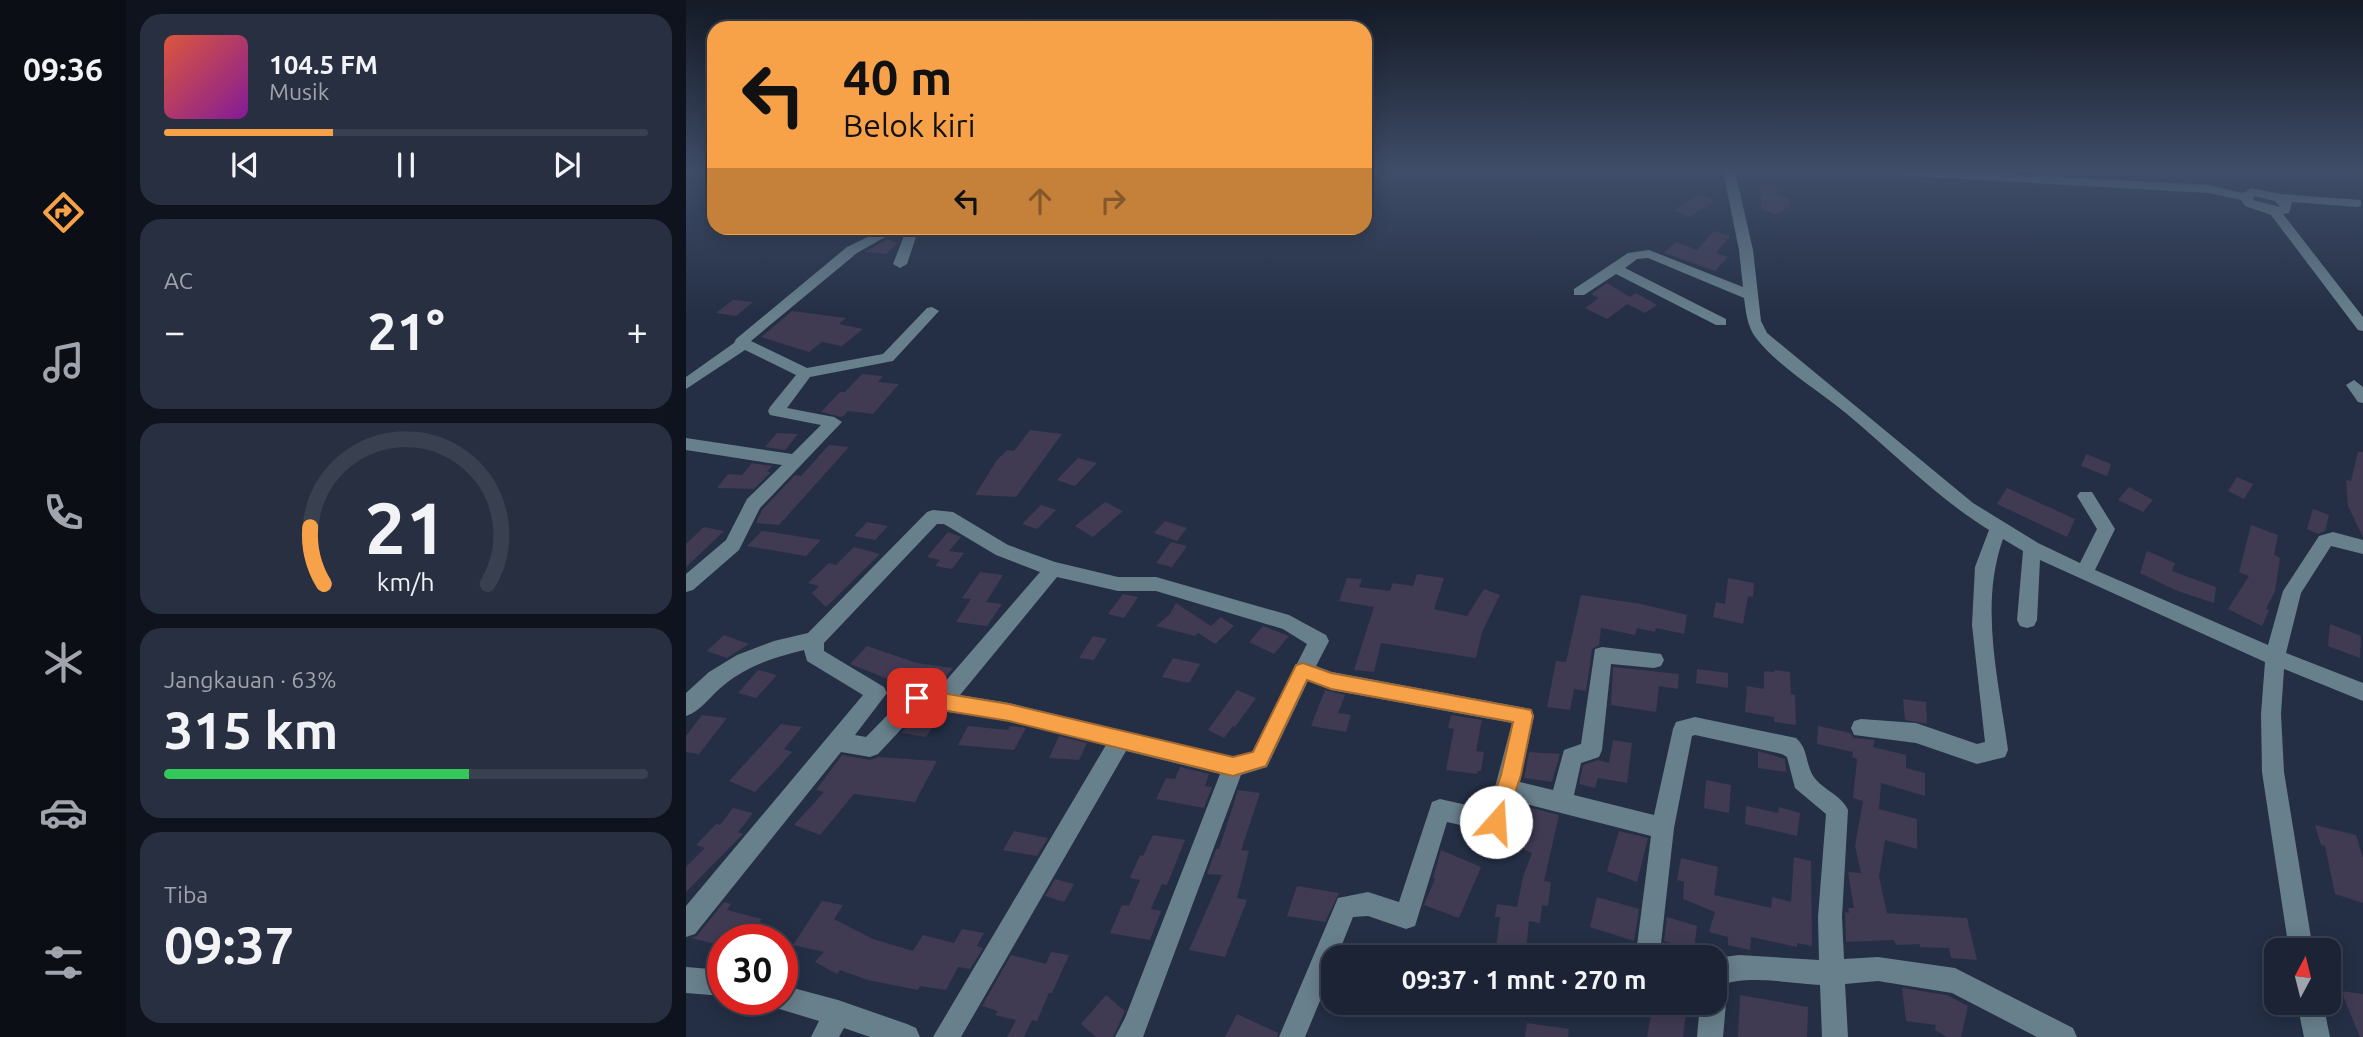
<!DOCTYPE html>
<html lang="id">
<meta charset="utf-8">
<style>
:root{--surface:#1b2334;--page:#282f40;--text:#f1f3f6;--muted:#a0a4ac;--line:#39404f;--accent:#f7a149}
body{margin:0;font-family:Ubuntu,sans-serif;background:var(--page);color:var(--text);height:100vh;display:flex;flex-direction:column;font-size:26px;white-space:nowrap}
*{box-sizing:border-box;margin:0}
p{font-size:23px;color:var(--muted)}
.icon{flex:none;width:38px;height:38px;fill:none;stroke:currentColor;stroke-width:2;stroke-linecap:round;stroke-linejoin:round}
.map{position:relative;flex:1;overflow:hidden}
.panel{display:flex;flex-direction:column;gap:14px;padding:14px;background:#0f131d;width:560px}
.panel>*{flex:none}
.top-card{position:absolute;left:21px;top:21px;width:665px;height:214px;border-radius:21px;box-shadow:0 4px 18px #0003,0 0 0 2px var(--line);background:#f7a149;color:#111;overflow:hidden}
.needle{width:46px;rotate:7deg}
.controls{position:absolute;left:1578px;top:938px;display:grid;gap:14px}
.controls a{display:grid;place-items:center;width:77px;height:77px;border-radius:14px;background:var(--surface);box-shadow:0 4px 18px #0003,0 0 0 2px var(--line);font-size:35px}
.speed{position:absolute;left:21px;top:924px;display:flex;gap:14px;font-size:35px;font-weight:700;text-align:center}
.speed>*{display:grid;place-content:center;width:91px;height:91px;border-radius:50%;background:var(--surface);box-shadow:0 4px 18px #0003,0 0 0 2px var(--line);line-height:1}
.speed .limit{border:10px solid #d22;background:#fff;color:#111}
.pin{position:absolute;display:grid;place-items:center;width:60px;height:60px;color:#fff;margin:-30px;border-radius:14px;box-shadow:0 4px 10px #0006}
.me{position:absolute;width:77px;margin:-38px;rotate:19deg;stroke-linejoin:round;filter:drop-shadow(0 0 5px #0008)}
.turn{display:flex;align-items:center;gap:24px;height:147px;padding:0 21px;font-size:32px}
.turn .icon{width:91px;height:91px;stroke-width:2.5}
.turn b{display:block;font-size:49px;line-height:60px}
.lanes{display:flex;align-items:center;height:66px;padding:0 21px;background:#0003;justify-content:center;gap:35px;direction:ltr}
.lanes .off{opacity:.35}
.big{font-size:52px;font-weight:700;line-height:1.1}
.panel .tile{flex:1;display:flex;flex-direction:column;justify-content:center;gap:10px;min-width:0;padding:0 24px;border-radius:21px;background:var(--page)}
.panel .dial{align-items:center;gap:0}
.dial svg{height:182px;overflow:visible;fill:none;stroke:var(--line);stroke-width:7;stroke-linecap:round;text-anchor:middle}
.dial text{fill:var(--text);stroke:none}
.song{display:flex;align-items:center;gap:21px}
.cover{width:84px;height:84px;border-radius:10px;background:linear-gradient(135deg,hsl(10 70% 55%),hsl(290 70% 35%))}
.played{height:7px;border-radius:4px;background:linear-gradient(90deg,var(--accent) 35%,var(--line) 35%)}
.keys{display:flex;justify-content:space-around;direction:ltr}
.heat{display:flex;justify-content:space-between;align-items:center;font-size:38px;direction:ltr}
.charge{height:10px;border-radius:5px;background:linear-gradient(90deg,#34c759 63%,var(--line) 0)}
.trip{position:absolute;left:635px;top:945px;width:406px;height:70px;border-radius:21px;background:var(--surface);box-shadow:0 4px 18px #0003,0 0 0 2px var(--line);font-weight:700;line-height:70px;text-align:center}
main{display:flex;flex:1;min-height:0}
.tab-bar{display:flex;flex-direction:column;width:126px;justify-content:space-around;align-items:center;background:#0b0e15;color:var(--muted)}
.tab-bar .icon{width:49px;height:49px}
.tab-bar .current{color:var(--accent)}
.tab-bar b{font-size:32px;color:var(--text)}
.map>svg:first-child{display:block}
.building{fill:#403a53}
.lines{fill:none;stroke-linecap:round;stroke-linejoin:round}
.minor{fill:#68808c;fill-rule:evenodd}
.route{fill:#f7a149;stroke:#a1692f;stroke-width:2}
</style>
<main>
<nav class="tab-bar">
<b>09:36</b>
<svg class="icon current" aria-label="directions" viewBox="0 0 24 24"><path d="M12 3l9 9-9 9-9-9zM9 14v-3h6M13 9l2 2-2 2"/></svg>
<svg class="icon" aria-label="music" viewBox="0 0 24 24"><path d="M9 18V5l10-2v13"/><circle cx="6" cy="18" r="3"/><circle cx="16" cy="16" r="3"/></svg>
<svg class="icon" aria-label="phone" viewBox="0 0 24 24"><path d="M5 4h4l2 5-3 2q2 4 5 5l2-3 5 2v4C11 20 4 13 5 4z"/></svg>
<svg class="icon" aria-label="climate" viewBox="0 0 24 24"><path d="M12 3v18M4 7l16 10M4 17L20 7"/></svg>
<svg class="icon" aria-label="car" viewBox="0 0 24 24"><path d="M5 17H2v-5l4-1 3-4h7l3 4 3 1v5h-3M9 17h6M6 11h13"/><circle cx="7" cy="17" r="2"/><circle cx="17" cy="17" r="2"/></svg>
<svg class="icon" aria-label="filters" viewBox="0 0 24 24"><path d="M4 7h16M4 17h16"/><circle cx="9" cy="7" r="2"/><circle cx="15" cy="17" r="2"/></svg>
</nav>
<section class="panel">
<div class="tile">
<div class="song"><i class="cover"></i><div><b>104.5 FM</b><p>Musik</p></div></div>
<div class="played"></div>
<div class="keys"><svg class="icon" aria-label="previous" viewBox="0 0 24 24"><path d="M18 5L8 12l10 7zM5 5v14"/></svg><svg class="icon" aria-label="pause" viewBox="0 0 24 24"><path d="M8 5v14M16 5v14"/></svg><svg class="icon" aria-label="next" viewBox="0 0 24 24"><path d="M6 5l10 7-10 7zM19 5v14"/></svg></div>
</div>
<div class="tile"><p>AC</p>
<div class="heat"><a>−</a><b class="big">21°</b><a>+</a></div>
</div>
<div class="tile dial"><svg viewBox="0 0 100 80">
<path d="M14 69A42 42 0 1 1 86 69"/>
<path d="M14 69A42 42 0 0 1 8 44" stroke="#f7a149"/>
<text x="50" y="56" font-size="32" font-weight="700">21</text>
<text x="50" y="72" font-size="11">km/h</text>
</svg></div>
<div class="tile"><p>Jangkauan · 63%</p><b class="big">315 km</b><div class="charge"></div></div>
<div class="tile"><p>Tiba</p><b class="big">09:37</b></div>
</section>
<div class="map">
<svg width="1677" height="1037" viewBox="0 0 1677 1037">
<rect width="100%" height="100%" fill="#242f45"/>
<!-- building -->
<g class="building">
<path d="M1074,184L1091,186V194L1103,199V207L1090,215L1075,208Z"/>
<path d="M1013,194L1029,201L1003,217L988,210Z"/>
<path d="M1028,231L1044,236L1030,253L1042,257L1029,271L978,253L990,242L1011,250Z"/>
<path d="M201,239L212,243L200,254L179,252Z"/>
<path d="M921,283L944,297L950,293L971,305L959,313L941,304L921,319L899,308L913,298L905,294Z"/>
<path d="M47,300L67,302L50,316L30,313Z"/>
<path d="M106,311L160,318L153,324L177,329L156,346L136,342L123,352L75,337Z"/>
<path d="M176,374L197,376L192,382L213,384L187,414L162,411L156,417L135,412L154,392H159Z"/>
<path d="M344,430L376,434L330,497L289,495L311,460L321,450L328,451Z"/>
<path d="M91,433L112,434L99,450L79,447Z"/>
<path d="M143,445L163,447L93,525L70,523L76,510L109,475L115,476Z"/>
<path d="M1672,452H1677V537L1662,506L1660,480L1665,481Z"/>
<path d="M1400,454L1425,464L1421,476L1395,466Z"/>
<path d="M392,458L411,463L389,486L371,480Z"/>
<path d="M66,463L86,466L81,472H85L68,489L31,488L42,474L56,475Z"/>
<path d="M1551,477L1567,484L1558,499L1542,491Z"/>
<path d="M1443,487L1467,500L1457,512L1432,500Z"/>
<path d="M1321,488L1389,519L1381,537L1311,504Z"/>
<path d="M419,502L437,511L407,537L389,526Z"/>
<path d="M355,505L370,510L351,529L336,524Z"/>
<path d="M1627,509L1643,515L1639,531L1632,534L1621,529Z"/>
<path d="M479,521L501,528L491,541L468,533Z"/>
<path d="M181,522L202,526L189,540L168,536Z"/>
<path d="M1565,525L1592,535L1588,555L1594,558L1589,591L1580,609L1583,610L1576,626L1542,609L1563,576L1553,572Z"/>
<path d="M18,527L38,531L0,567V544Z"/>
<path d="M76,531L91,533L135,540L120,556L61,546Z"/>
<path d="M262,532L275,537L263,551L278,553L266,569L249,566L254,560L241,557Z"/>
<path d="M485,542L501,546L486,567L470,563Z"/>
<path d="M168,547L194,554L140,607L126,593L133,586L122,583L143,563L150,565Z"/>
<path d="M1461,551L1489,563L1486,571L1530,587L1528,603L1489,590L1454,573Z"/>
<path d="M294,572L317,575L300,602L316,604L301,626L270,622L285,599L276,598Z"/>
<path d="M731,574L758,578L748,609L781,616L798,589L814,595L796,632L790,658L695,643L688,672L668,670L688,607L653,601L661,578L676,579L673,587L704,591L707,583L727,586Z"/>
<path d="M1042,578L1068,583L1067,597L1062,596L1057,624L1027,617L1030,602L1039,604Z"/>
<path d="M437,594L452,597L438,618L422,614Z"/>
<path d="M895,595L955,604L1001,615L998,634L970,628L969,632L951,628L949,635L915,628L913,645L906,649L900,691L888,689L884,710L861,707L870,661L880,662Z"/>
<path d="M490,603L525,626L535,617L548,626L529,644L512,633L509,636L470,626L484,614Z"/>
<path d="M1644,624L1675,636L1674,658L1642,646Z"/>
<path d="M577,626L603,636L588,654L563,642Z"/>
<path d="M38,635L63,644L41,658L21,651Z"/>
<path d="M407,636L421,639L408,660L393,658Z"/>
<path d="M181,646L231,663L267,668L250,688L207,681L164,664Z"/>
<path d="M487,658L514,664L503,683L476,677Z"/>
<path d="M927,667L993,674L992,689L973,686L970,712L925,705Z"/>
<path d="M1011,669L1042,673V688L1010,683Z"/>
<path d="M72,670L91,675L70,698L52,693Z"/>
<path d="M1088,670L1104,672L1105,694L1109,695L1110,725L1088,722V717L1059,712L1061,686L1078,689V671L1088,672Z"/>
<path d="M551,690L570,698L549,727L547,726L538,738L522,730Z"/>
<path d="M639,690L659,695L652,713L665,715L660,732L625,726Z"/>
<path d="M1217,699L1240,702L1241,724L1219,720Z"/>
<path d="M236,711L255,714L240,737L215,733Z"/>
<path d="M16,715L41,718L13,754L0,752V736Z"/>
<path d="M765,715L796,720L790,751L798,752L795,771H792L791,774L760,770L768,729L762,728Z"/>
<path d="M95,724L116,727L98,749L106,752L87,773L69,792L43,781Z"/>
<path d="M282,726L322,730L324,726L340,728L328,750L272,745Z"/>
<path d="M1132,726L1164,733L1168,738L1189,740L1187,747L1220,755V768L1239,773V796L1195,783L1193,809L1231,819V849L1199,840L1193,877L1201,913L1281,918L1291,960L1265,958L1263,948L1234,947V944L1210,945L1208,940L1160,942L1159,912L1163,913L1162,908H1168L1162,872L1175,873L1169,846L1177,801L1167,798L1171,759L1166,757L1167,752L1131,744Z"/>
<path d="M373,736L401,743L393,760L363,758Z"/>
<path d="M927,740L946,743L941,783L912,778L909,788L893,784L897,765L912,760L923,763Z"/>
<path d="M1072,751L1099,759L1100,772L1072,768Z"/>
<path d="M843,752L874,754L866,782L838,778Z"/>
<path d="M156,755L184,760L192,757L251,761L229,802L168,794L134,835L108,825L138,792L130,790Z"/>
<path d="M494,767L523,774L519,786L526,787L518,808L470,799L480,778L489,779Z"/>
<path d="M1020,780L1045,785L1043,813L1018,808Z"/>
<path d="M552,790L574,793L555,850L563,851L551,898L561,900L539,957L503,950L536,875L521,874L530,849H533Z"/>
<path d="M830,804L873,815L858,881L865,882L862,906L856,905L854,923L843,921L840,950H837L836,957H809L814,917H809L811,904L831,907L837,877L846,853L837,849L845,829L824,821Z"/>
<path d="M1060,806L1092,813L1093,807L1114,813L1111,836L1059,824Z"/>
<path d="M47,808L67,813L52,832L57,834L0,892V867L19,848L10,845L30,824L34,825Z"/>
<path d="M1629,825L1670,835L1677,858V903L1649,894L1639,846L1635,845Z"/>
<path d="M328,831L362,838L351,856L317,850Z"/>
<path d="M933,831L962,838L951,882L921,871Z"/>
<path d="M467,835L499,840L481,885L476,884L465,909L475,911L464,940L424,933L436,905L443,906L454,880L444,878L454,855L457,856Z"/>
<path d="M755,850L795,867L773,918L738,905L749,879L747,878Z"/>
<path d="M1108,857L1125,861L1126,946L1111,943V947L1065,937L1064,950L1042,945V937L1023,932L1029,912L997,899L998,882L991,880L995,858L1032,867L1028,895L1085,908L1086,897L1105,902Z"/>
<path d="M369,879L388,884L378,902L359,896Z"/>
<path d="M611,886L653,893L639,922L601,916Z"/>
<path d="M911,897L953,909L948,941L904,927Z"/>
<path d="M136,901L157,905L148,919L187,939L227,951L237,935L268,943L276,929L298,933L291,946L297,948L284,969L272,967L260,990L234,986L232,990L182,980L154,970L151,974L129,962L138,952L107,945Z"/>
<path d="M38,902L45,904L41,910L76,919L61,940H37V946L5,938L11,936Z"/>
<path d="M981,917L1011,926L1008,949L978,941Z"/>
<path d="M365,952L383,955L366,993H363L351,1021L346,1020L338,1037H321L330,1020L309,1015L312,1011L296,1006L325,955L360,964Z"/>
<path d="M1216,988L1261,995L1282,1006L1275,1037H1261L1249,1030L1250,1025L1220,1021Z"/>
<path d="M1655,991L1677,994V1037H1674Z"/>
<path d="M420,995L439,1011L427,1037H410L395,1024Z"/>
<path d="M1054,995L1122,1007L1121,1037H1052Z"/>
<path d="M967,1003H1001L997,1037H961Z"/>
<path d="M551,1014L592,1033L591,1037H539Z"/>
<path d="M841,1023L883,1029L882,1037H839Z"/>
</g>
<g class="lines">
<!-- minor -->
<g class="minor">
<path d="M1037,171H1049L1067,250L1075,321L1081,333L1287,503L1352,543L1394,563L1411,529L1391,496L1394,492H1406L1429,529L1409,570L1582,645L1597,591L1633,536L1647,532L1677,540V554L1645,546L1615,593L1600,653L1677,683V701L1598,669L1595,714L1598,772L1627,950H1603L1576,772L1575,714L1579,662L1354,560L1351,620L1348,626L1341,628L1334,626L1331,620L1337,551L1317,539C1293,606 1313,681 1322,750L1319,757L1291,764L1230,743L1168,735L1165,728L1168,721L1175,719L1230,723L1291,744L1299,742L1286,625L1289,567L1303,530C1251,498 1208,453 1161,414C1132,390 1094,368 1070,338C1061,326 1060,312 1058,298L962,258L951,259L939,268L1040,319V325H1030L930,274L898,295H888V289L942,253L963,250L1057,287L1053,250Z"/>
<path d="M1202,171H1272L1523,185L1557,193L1565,188L1595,194L1675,200V206L1671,207L1606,202L1603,213L1597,214L1677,317V331L1672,330L1585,215L1559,206L1555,200L1523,193L1208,175ZM1568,196L1589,201L1594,207L1567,200Z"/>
<path d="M200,228H215L171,253L65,341L121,368L197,354L241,308L246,307L253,311L207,361L124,377L101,408L148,417L156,422L74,508L53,550L7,590L0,592V574L40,540L61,499L96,465L0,450V438L106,454L135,425L84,415L82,411L84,407L110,375L59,350L0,389V377L48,343L50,339L161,247Z"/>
<path d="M221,228H233L221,264L214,268L207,264Z"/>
<path d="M1668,380L1677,387V403L1672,402L1660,385Z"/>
<path d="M247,510L267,512L322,545L369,562L432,577H470L603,615L640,635L643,641L630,666L646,672L845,709L848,716L834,782L867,790L878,750L895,744L909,649L916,647L975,654L978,660L975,666L968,668L925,664L916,750L913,757L895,763L888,795L968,815L987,729L990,722L1009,717L1110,738C1122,749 1119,760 1126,774C1134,789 1155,794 1162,810L1156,917L1158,959L1192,957L1269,968L1387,1028L1391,1037H1351L1266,993L1192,981L1159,984L1162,1037H1136L1134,985C1100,983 1060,974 1029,987V958L1053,955L1133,960L1132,917L1140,814L1109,788L1101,757L1096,754L1009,735L1006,736L988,828L975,944L988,948L991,957H951L950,953L965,836L828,801L818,830L810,833L761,822L729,926L720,929L682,916L667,917L651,957H648V967L619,1037H593L652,898L682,892L713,902L746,802L754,799L803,810L826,723L645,690L622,681L581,767L555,775L457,1037H429L439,1018L534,774L440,751L275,1037H247L420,745L323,721L235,708L192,754L184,757L155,752L9,934L0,937V906L177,695L121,661L118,650C89,657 62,665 38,685C25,695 15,711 0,716V693L23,672L51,655L88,641L122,633L241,512ZM251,524H258L310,555L354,572L251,691L231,689L224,692L180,737L169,735L201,693L198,687L138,651V643ZM371,577L432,591H470L597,629L621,644L566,752L547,757L323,703L274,695Z"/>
<path d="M0,967L37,970V996L0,993Z"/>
<path d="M96,985L152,1000L221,1024L230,1028L234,1037H184L158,1028L153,1037H125L133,1021L87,1007L84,999H96Z"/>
<path d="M1029,991L1036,994L1040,1003L1037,1037H1011L1014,1003H1029Z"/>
<path d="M1611,1003H1637L1644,1037H1618Z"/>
</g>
</g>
<!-- sky -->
<linearGradient id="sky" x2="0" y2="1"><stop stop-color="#141a26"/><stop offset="0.54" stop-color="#3f4d68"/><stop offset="1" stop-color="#3f4d68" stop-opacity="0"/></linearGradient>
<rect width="1677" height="316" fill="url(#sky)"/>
<!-- route -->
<path class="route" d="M617,663L645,673L845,710L847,716L835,775L817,829L810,832L802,829L799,822L815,775L827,722L645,689L621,680L580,766L547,776L323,721L231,706L225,703L222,698L225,692L231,689L323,704L547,757L567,752L610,665Z"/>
</svg>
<div class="controls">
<a><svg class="needle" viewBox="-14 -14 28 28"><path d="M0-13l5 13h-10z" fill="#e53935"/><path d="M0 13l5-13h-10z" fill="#a0a4ac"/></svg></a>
</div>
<div class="speed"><div class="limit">30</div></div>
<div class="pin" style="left:231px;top:698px;background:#d93025"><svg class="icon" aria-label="arrive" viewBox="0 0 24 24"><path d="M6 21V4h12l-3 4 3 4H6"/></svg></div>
<svg class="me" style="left:810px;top:822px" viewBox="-20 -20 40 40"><circle r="19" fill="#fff"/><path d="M0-13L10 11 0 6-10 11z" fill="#f7a149"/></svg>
<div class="trip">09:37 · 1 mnt · 270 m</div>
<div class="top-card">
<div class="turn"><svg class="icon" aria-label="left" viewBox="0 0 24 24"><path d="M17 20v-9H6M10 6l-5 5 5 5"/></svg><div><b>40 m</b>Belok kiri</div></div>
<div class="lanes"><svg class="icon" aria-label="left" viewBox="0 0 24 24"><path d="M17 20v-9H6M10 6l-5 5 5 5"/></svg><svg class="icon off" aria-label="ahead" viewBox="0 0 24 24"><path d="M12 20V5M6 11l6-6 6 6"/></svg><svg class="icon off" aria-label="right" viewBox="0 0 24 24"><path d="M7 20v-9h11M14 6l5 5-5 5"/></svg></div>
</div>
</div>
</main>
